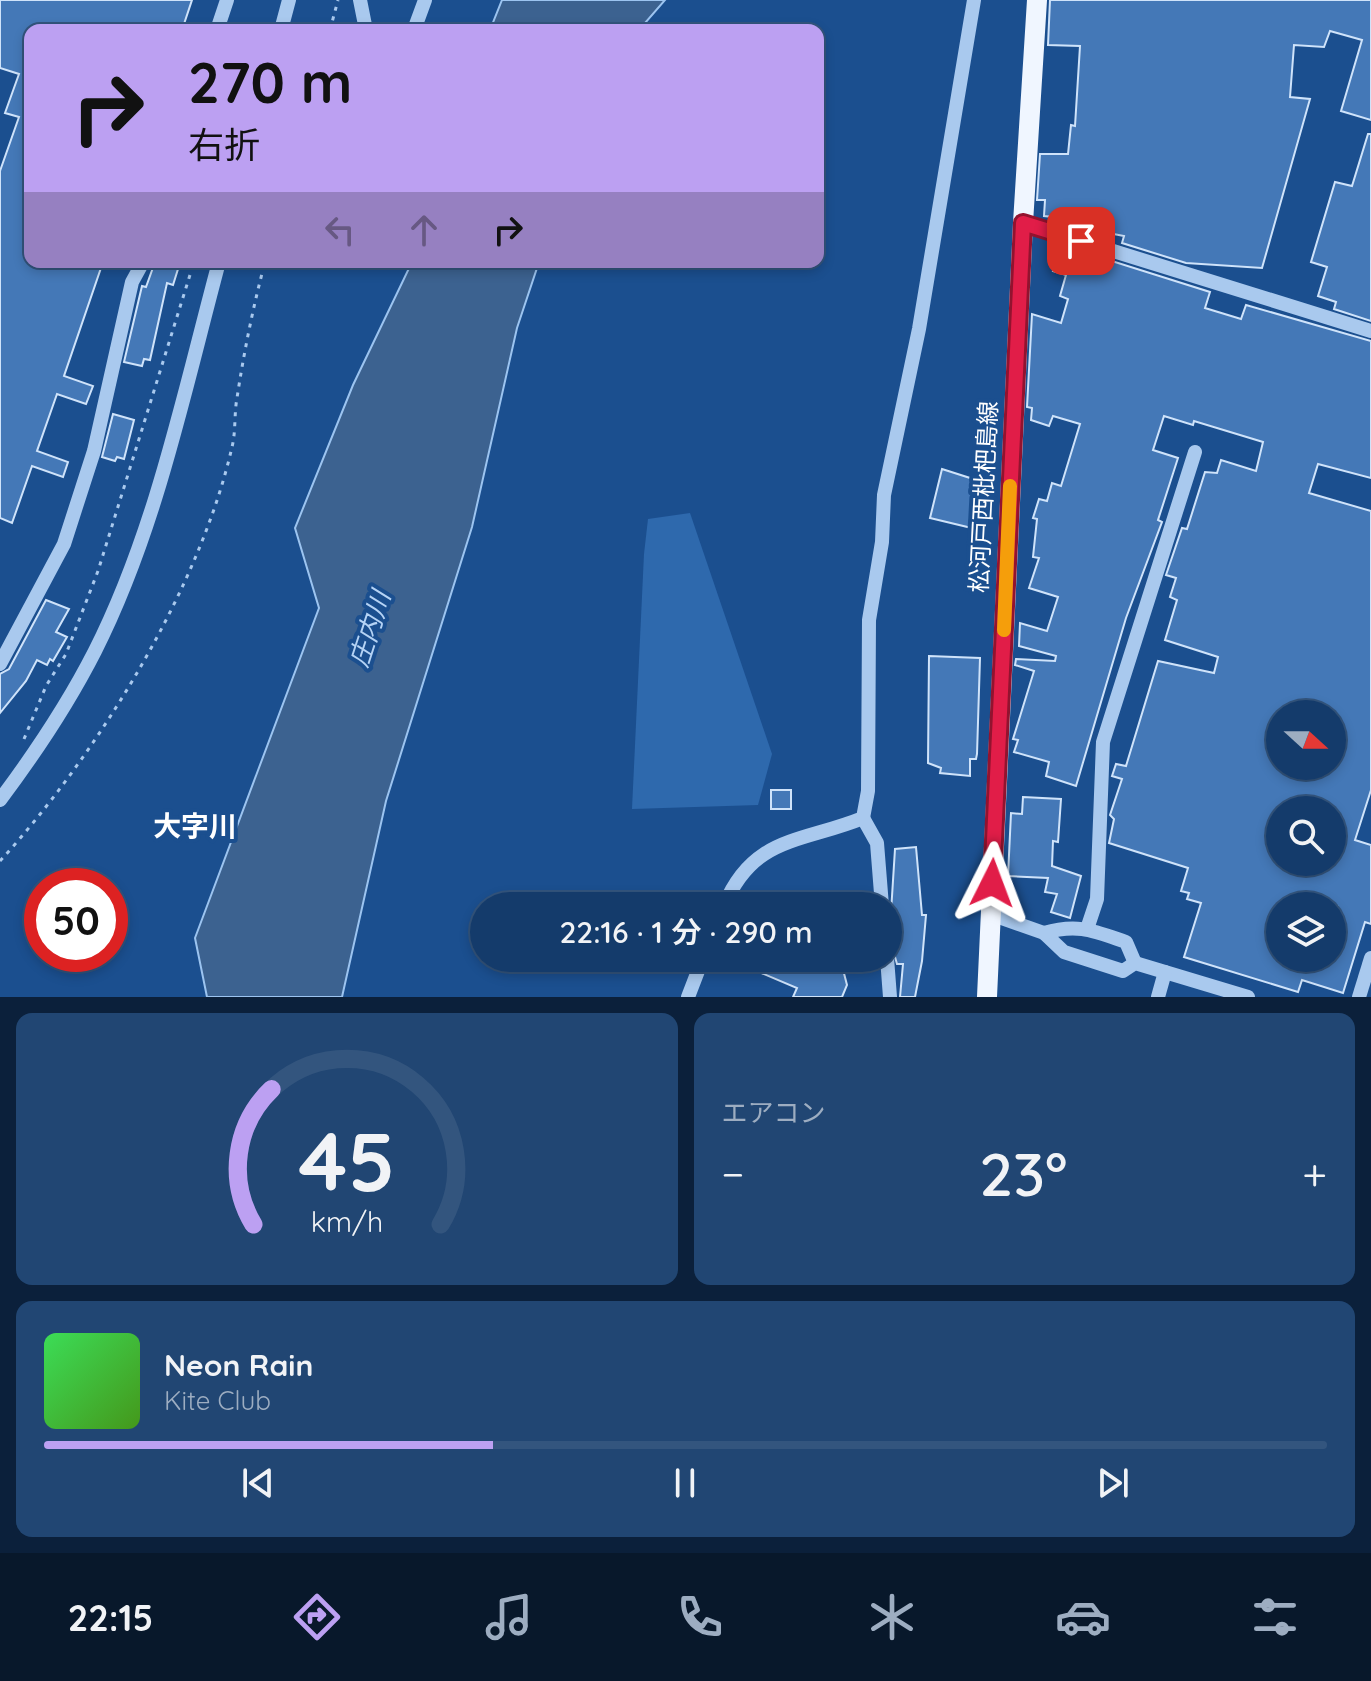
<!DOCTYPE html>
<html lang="ja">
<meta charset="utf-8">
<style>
:root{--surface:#143b6b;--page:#214673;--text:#f1f3f6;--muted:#9dadc1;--line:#33557e;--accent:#bca0f2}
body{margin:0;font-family:Quicksand,"Noto Sans JP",sans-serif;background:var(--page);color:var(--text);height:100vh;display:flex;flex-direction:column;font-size:30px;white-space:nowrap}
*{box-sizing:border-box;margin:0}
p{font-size:26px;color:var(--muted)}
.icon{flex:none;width:44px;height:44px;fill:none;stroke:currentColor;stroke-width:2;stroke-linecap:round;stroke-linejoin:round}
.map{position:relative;height:997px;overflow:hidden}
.drawer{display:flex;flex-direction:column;gap:16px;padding:16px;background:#0b203b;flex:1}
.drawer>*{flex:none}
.top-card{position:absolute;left:24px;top:24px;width:800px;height:244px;border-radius:16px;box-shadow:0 4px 12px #0003,0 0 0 2px var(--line);background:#bca0f2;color:#111;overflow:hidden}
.needle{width:52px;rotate:111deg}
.buttons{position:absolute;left:1266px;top:700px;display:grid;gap:16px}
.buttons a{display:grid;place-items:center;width:80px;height:80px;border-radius:50%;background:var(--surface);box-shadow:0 4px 12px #0003,0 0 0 2px var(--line);font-size:40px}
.speed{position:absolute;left:24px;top:868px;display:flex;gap:16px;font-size:40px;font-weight:700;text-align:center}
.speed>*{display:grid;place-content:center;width:104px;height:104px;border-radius:50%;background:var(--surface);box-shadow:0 4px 12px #0003,0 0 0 2px var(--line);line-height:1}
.speed .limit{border:12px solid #d22;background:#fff;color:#111}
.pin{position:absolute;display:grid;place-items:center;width:68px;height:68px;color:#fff;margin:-34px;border-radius:16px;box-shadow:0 4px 12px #0006}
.me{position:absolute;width:88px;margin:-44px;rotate:3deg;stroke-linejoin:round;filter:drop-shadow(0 0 6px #0008)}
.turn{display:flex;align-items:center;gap:28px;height:168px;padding:0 32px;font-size:36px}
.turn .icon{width:104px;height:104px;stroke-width:2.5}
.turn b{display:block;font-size:56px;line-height:68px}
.lanes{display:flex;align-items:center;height:76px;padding:0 32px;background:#0003;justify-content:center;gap:40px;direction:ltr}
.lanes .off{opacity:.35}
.big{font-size:60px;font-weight:600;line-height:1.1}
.drawer .card{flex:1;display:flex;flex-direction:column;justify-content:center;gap:12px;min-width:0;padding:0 28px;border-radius:16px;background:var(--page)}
.drawer .dial{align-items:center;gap:0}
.dial svg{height:208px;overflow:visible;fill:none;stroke:var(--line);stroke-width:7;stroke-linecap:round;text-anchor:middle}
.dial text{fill:var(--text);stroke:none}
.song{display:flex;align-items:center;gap:24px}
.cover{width:96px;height:96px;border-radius:12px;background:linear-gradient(135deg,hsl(130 70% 55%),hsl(100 70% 35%))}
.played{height:8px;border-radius:4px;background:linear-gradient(90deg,var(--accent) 35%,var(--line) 35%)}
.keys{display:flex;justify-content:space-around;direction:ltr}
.heat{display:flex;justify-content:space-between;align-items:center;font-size:44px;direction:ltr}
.drawer .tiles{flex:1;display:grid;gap:16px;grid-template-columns:1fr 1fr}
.card:last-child{grid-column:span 2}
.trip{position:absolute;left:470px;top:892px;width:432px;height:80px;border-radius:40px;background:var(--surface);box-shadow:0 4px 12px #0003,0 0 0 2px var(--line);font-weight:600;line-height:80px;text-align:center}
.tabs{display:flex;height:128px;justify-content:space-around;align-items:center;background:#08182b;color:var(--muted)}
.tabs .icon{width:56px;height:56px}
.tabs .on{color:var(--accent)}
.tabs b{font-size:36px;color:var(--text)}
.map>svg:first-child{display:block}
.green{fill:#2e69ad}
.water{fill:#3c6290;stroke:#9cc4f0;stroke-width:2}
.building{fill:#4478b7;stroke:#cfe3fa;stroke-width:2;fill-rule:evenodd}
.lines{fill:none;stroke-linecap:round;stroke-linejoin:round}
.path{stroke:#a9c9ee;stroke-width:3;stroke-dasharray:4 6;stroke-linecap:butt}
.minor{stroke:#a9c9ee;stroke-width:14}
.major{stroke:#f0f6ff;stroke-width:20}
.route-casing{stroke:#92132f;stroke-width:20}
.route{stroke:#e11d48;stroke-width:14}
.slow{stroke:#f59e0b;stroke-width:14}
.labels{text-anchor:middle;stroke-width:8;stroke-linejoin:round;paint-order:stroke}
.street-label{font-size:24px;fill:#fff;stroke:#1b4f8f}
.water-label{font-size:26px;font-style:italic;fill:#b5d3f5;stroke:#1b4f8f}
.quarter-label{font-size:28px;font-weight:bold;fill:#fff;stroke:#1b4f8f}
</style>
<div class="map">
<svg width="1371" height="997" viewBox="0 0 1371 997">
<rect width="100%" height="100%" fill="#1b4f8f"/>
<!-- green -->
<path class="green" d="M690,513L772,754L758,805L632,809L644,554L648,519Z"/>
<!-- water -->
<g class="water">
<path d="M502,0H665L639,30H490Z"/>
<path d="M412,262H539L517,328L472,527L386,801L342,997H207L195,938L319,608L295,528L353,385Z"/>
</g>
<!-- building -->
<g class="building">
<path d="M0,0H192L182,30H30V262H103L64,376L93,386L86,404L57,394L37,451L68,462L63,477L32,466L12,523L0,518V171L19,117L5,113L19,74L0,68Z"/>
<path d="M1050,0H1371V120L1341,111L1362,40L1330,31L1324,47L1294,45L1290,97L1310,99L1262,268L1186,263L1122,243L1124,236L1093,230L1082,225L1083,220L1044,216L1045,200H1037L1040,154H1068L1071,125L1075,126L1080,46L1048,45Z"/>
<path d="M1368,134H1371V321L1334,309L1336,302L1318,296L1327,267L1311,262L1335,182L1352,186Z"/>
<path d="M1061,245L1210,292L1205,308L1241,319L1246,305L1371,341V478L1318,464L1309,493L1371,511V790L1355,840L1371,845V924L1365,922L1343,993L1302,980L1298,992L1184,957L1201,903L1187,899L1189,893L1181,891L1188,868L1109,843L1114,819L1110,815L1122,779L1112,776L1116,764L1126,766L1158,661L1214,673L1218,657L1165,640L1177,600L1170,597L1176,578L1166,575L1182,528L1187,529L1205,472L1217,473L1221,460L1256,471L1263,442L1194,421L1193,425L1164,416L1153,450L1178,458L1158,520L1162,522L1126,618L1076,786L1046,776L1049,762L1014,752L1018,740L1013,739L1034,671L1015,665L1016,659L1055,661L1056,656L1019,646L1020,623L1047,631L1058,597L1029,588L1039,558L1033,557L1037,519L1033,518L1039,499L1047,501L1052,483L1061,486L1080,424L1053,416L1049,426L1031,420L1032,408L1027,407L1032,314L1061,323L1068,299L1060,296L1066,275L1053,271ZM1280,714H1332V766H1280ZM1280,810H1332V862H1280ZM1280,906H1337L1332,922V958H1280Z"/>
<path d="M155,262H175L173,267L178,269L173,285L167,283L150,360L144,359L142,366L124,362L142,286L146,287Z"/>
<path d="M113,414L134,420L124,459L117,457L115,461L102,457Z"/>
<path d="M942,469L995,486L980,530L930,518Z"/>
<path d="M46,600L69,609L56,632L67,637L53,661L50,659L47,665L37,660L26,681L0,713V674L9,669Z"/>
<path d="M929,656L980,658L977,754L976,759H970V776L940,773L941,768L928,763Z"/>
<rect x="771" y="790" width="20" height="19"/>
<path d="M1023,797L1061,799L1058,842L1053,841L1052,866L1081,876L1070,918L1051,912L1057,894L1045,892L1048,878L1008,876L1011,813L1022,814Z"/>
<path d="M916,847L922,915H926L922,961L915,997H900L903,964H897L893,950L895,929L890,928L895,849Z"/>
<path d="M726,958H840L847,985L842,997H793L797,988Z"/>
</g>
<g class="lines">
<!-- path -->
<g class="path">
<path d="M330,30L338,0"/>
<path d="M24,739L46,686L66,654L98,571L194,262"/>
<path d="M0,861C97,755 200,588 232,447C236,431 234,414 237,398C244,352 253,307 265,262"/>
</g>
<!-- minor -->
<g class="minor">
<path d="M360,0L366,30"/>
<path d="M217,30L227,0"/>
<path d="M281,30L289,0"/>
<path d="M414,30L425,0"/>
<path d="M1023,223L1371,331"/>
<path d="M0,664L64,544L94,451L132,282L143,262"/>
<path d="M0,800C36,752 68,704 95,651C156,530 184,392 219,262"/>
<path d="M863,818L877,843L882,906"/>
<path d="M724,906C753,836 801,843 863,818L868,791L869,620L882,542L884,495L919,329L974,0"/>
<path d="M990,914L1044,933L1064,952L1123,971L1135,963L1248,997"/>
<path d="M1087,929L1097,899L1103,742L1195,452"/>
<path d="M1044,933C1078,923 1094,931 1126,942L1135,963"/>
<path d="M887,958L890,997"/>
<path d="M688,997L703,958"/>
<path d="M1158,997L1165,972"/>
<path d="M1359,997L1371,958"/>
</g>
<!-- major -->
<path class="major" d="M987,997L1023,223L1037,0"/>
</g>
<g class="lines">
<!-- route casing -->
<g class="route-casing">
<path id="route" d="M992,883L1023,223L1081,241"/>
</g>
<!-- route -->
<use href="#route" class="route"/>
<!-- slow -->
<path class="slow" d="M1004,630L1010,486"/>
</g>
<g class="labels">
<!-- street labels -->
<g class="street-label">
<text transform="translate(984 497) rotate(-87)" y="8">松河戸西枇杷島線</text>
</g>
<!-- water labels -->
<g class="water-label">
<text transform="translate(370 629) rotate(-72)" y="9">庄内川</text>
</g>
<!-- quarter labels -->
<g class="quarter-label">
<text x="195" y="836">大字川</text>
</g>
</g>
</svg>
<div class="buttons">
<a><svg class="needle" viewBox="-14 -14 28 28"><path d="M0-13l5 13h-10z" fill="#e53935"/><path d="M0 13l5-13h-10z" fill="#9dadc1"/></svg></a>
<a><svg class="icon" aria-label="search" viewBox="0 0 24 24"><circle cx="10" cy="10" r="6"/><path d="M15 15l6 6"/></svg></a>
<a><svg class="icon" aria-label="layers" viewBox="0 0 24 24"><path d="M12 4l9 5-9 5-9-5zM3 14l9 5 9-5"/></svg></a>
</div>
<div class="speed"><div class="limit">50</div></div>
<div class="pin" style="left:1081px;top:241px;background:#d93025"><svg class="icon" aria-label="arrive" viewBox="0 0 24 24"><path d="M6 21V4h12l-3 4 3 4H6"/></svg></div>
<svg class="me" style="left:992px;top:883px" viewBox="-20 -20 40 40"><path d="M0-17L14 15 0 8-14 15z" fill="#e11d48" stroke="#fff" stroke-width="4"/></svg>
<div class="trip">22:16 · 1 分 · 290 m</div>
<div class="top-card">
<div class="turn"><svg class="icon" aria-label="right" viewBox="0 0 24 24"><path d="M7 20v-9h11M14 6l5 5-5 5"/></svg><div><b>270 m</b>右折</div></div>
<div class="lanes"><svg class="icon off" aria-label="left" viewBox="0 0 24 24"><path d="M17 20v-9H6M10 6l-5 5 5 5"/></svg><svg class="icon off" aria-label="ahead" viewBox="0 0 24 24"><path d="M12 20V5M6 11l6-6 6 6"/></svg><svg class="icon" aria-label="right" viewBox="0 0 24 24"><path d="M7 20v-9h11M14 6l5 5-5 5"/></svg></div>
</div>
</div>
<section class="drawer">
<div class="tiles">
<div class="card dial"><svg viewBox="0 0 100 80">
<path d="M14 69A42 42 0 1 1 86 69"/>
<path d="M14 69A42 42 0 0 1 21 17" stroke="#bca0f2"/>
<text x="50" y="56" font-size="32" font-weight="700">45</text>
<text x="50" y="72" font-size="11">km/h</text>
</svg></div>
<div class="card"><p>エアコン</p>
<div class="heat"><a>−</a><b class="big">23°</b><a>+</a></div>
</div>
<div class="card">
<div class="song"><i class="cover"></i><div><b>Neon Rain</b><p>Kite Club</p></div></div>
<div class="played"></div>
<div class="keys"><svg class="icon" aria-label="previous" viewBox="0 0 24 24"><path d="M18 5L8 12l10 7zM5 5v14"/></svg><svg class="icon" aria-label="pause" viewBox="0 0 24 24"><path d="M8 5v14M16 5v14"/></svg><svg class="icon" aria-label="next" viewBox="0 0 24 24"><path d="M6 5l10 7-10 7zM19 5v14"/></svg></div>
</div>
</div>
</section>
<nav class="tabs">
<b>22:15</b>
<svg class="icon on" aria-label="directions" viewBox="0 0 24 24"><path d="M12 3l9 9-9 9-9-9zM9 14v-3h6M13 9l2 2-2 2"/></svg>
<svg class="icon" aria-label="music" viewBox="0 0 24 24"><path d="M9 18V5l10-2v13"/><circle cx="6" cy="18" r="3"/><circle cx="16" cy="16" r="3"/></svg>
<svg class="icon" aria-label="phone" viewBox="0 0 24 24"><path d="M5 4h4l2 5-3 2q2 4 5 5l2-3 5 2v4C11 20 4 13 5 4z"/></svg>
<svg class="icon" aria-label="climate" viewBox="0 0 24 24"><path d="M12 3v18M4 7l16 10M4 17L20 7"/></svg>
<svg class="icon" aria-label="car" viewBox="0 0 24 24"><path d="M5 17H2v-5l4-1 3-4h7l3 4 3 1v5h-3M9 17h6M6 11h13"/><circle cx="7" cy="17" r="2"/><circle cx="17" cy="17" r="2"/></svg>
<svg class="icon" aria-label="filters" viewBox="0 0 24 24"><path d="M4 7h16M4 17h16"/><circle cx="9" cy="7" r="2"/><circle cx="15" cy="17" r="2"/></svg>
</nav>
